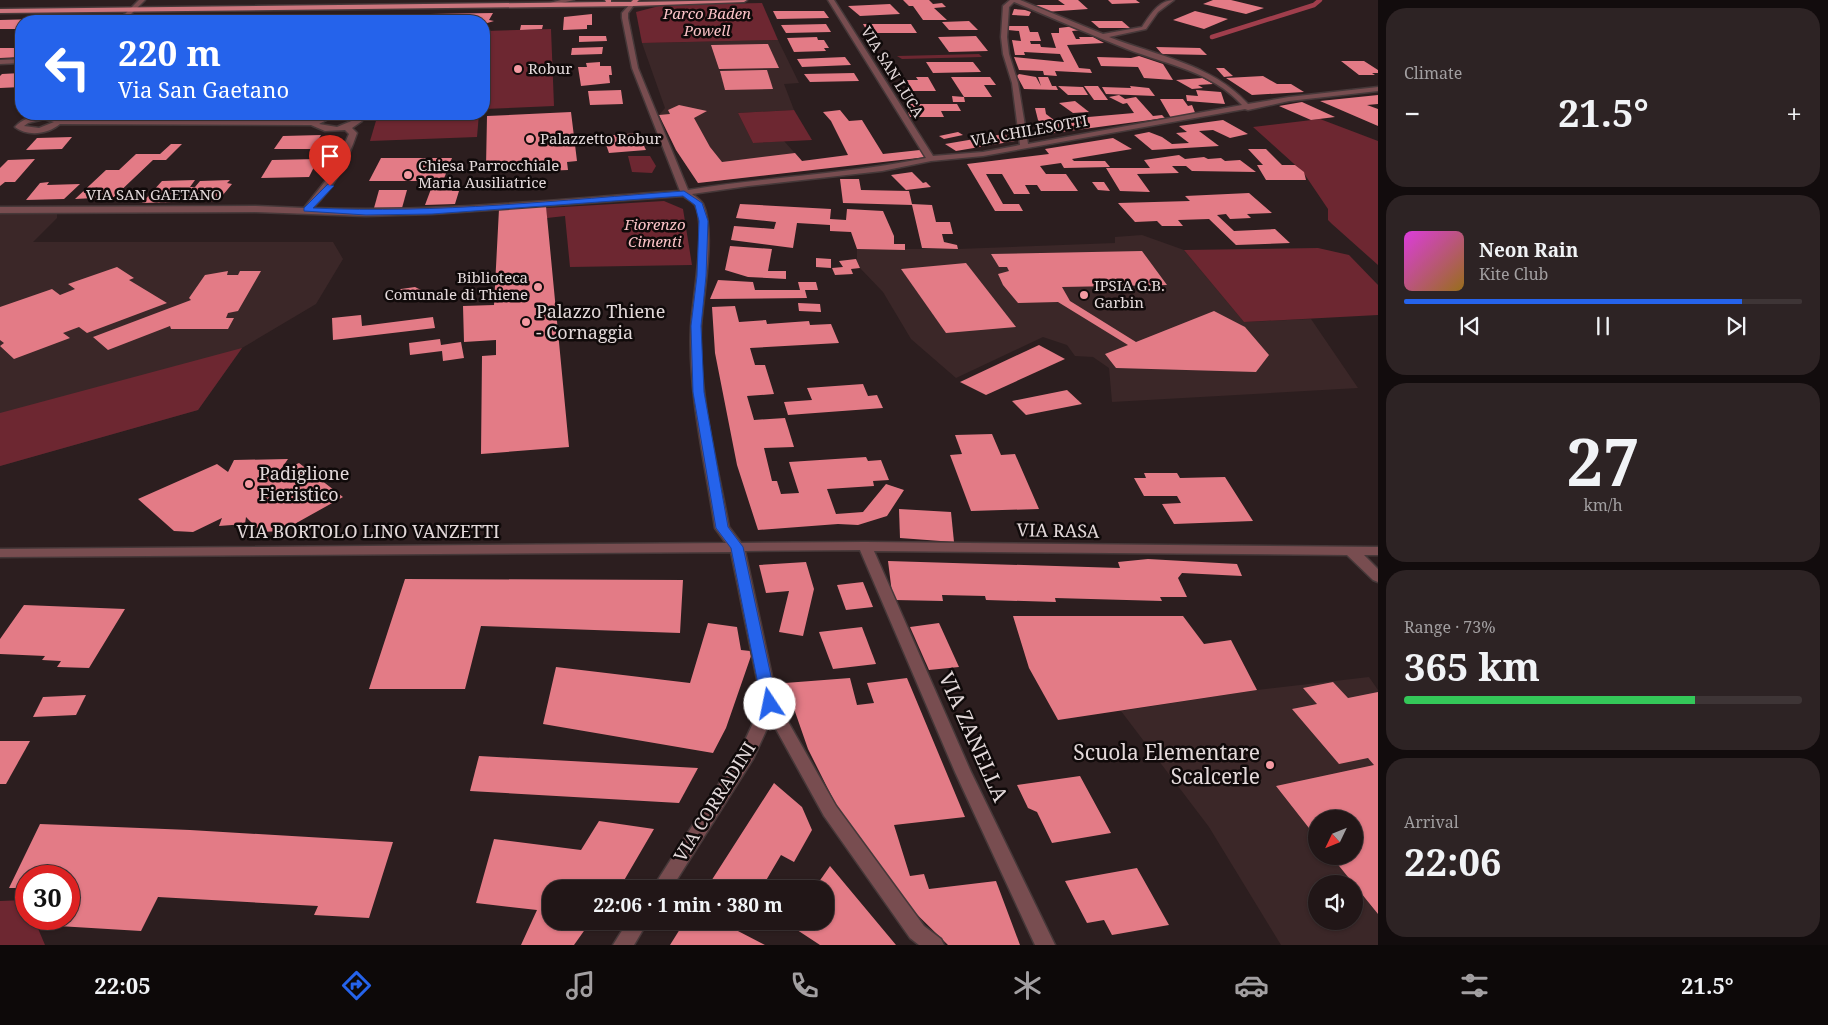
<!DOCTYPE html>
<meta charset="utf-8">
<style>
:root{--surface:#211617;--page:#2d2324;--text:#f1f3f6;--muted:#a29fa1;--line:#3e3536;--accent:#2563eb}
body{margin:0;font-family:"Noto Serif",serif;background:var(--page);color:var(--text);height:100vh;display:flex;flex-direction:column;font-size:19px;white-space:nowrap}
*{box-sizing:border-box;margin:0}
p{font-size:16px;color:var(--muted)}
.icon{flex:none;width:28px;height:28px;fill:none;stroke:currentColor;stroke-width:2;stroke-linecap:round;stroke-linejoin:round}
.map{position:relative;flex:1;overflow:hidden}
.sheet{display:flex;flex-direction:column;gap:8px;padding:8px;background:#120c0d;width:450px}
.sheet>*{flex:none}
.banner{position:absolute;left:15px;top:15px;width:475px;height:105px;border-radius:20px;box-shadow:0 1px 4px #0004,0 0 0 1px var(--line);background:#2563eb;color:#fff;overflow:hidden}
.needle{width:32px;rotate:227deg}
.tools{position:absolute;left:1308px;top:810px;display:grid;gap:10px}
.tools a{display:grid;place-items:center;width:55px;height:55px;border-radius:50%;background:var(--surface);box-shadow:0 1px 4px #0004,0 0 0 1px var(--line);font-size:25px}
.speed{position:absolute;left:15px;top:865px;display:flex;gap:10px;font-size:25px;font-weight:700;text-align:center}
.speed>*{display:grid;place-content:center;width:65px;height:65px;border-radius:50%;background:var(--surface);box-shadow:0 1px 4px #0004,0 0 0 1px var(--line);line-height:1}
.speed .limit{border:8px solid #d22;background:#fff;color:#111}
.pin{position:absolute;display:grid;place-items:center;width:42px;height:42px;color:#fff;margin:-51px -21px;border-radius:50% 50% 50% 0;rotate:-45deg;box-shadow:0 0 5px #0007}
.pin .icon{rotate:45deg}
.me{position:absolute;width:55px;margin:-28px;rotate:349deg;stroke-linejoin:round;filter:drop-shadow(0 0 4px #0008)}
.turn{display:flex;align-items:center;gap:18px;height:105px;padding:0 20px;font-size:22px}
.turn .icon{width:65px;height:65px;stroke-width:2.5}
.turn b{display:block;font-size:35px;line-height:42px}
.big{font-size:38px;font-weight:700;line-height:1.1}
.sheet .card{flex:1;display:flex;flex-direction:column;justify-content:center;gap:8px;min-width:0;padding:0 18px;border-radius:20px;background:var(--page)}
.sheet .dial{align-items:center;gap:0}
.dial b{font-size:65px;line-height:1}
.song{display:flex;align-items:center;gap:15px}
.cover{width:60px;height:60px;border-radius:8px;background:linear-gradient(135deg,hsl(300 70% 55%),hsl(40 70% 35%))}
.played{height:5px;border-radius:2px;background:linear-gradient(90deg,var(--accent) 85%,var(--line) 85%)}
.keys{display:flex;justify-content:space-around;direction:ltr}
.heat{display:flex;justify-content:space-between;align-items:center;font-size:28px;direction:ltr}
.charge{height:8px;border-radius:4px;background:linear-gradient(90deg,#34c759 73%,var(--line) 0)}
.trip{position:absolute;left:542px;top:880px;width:292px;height:50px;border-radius:20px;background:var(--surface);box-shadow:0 1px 4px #0004,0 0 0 1px var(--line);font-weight:700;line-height:50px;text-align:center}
.dock{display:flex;height:80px;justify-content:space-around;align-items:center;background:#0d0909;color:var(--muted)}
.dock .icon{width:35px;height:35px}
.dock .on{color:var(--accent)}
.dock b{font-size:22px;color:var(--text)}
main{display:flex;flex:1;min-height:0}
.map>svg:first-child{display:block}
.built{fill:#3b2728;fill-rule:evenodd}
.green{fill:#6d2731}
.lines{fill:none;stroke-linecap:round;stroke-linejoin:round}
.stream{stroke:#a03e4c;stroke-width:4.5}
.building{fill:#e37b86}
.minor-casing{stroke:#463839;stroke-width:3}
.major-casing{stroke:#463839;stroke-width:3}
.minor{fill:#784d50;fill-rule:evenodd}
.major{fill:#cc757d;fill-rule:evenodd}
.route{fill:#2563eb;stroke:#184099}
.poi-dot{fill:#f49aa2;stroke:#100a0a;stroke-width:2}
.labels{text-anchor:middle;stroke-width:5;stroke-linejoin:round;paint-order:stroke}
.far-park-label{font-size:15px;font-style:italic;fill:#fbc3c7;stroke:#100a0a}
.far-poi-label{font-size:15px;fill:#e3d9da;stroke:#100a0a;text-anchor:start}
.far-street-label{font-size:15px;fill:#e3d9da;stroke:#100a0a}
.poi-label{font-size:18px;fill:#e3d9da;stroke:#100a0a;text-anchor:start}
.street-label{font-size:18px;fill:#e3d9da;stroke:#100a0a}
.near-street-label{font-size:21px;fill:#e3d9da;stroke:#100a0a}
.near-poi-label{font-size:21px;fill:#e3d9da;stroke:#100a0a;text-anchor:end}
</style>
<main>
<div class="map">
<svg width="1378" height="945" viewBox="0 0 1378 945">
<rect width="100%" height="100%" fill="#2c1e1f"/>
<!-- built -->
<g class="built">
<path d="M778,40L799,83L784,84L794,110L738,113L753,143L784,141L810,170L698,183L676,150L659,115L665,108L642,43Z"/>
<path d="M0,212L57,214V218L33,242H333L343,259L316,304L242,348L198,410L0,466Z"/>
<path d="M1142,235L1184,250L1244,322L1311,319L1358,388L1112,402L1109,368L1093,357L1075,356L1067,345L1043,337L956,378L911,339L883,292L860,268L857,261V249H958L1115,243V237Z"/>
<path d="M1369,677L1378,690V945H1281L1209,827L1121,711L1257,690ZM1316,819H1354V856H1316ZM1316,884H1354V921H1316Z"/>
</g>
<!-- green -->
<g class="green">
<path d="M762,3L778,40L642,43L636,12L663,5Z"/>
<path d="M551,29L554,106L484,109V31Z"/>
<path d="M979,54L982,57L902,59L897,56Z"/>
<path d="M794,110L812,140L753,143L738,113Z"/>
<path d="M378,114H479L477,137L370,141Z"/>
<path d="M1320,119L1378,141V265L1332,224L1328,220V209L1303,172L1253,127Z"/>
<path d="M628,156H650L656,166L652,173L632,172Z"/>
<path d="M664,201L683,209L692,265L570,267L565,216L547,218L546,208Z"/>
<path d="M1318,248L1349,255L1378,285V315L1244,322L1184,250Z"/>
<path d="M242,348L198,410L0,466V413Z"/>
<path d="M26,900V919H34L45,945H0V901Z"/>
</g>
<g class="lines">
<!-- stream -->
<path class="stream" d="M1212,37L1314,5L1320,0"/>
</g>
<!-- building -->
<g class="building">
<path d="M903,0H929L933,4L942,3L946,7L934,8L947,20H923L913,6H909Z"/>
<path d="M1058,0H1078L1088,9L1045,12L1033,5H1065Z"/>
<path d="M1108,0H1136L1140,3L1112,4Z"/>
<path d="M1213,0H1231L1264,8L1246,14L1203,4Z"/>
<path d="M890,4L900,14L860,16L848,6Z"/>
<path d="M1014,9L1025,10L1031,12L1029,16L1012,15Z"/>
<path d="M773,11H824L829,18L777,19Z"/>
<path d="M1195,11L1228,19L1204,29L1173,20Z"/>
<path d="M493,13L489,20L494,21L484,24V21H422L424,16L430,14Z"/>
<path d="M592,14V25H587V29L563,30L564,17Z"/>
<path d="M381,15L378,21H345L348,16Z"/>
<path d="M75,18L74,20L93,19L91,21H21L19,29H0V20Z"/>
<path d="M969,21L978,30H949L942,22Z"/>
<path d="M1091,21H1122L1130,28H1099Z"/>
<path d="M826,24L831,32L786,33L781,25Z"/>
<path d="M863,24H911L917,33H868Z"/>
<path d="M521,25H543L542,29L520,30Z"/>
<path d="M1007,26H1028L1030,32H1038L1041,41H1030L1031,44H1040L1041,47L1056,48L1051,33H1059V28L1075,26L1083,30L1072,31L1076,39H1080L1079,37H1093L1104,43L1067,45L1079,68L1090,69L1092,73L1055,71L1057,76L1044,75L1043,71L1019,70L1014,57L1064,62L1060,54L1024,52L1025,55H1015L1012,40L1021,41L1019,31L1008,30Z"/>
<path d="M579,36H606L607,41L579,42Z"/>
<path d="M976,36L988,51L949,52L938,37Z"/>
<path d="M817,37L818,40H824L829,48H824L826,51L794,52L787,38Z"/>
<path d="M768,44L779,68L719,69L711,45Z"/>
<path d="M603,47L602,54L571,55L572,48Z"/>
<path d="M1156,47L1200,48L1207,55L1162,54Z"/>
<path d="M0,48H21V57L0,58Z"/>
<path d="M1139,56L1163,64L1173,80L1144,78L1138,67L1101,66L1097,57L1131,58Z"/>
<path d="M845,57L851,65L802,67L797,59Z"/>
<path d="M1341,61H1364L1378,70V73H1372L1375,75H1359Z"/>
<path d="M600,62V66H611L612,75H609L610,83L581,86L578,67H587L586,63Z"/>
<path d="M926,62H973L981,72L933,73Z"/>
<path d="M1216,68H1224L1233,76L1224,77Z"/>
<path d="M767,70L773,89L725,90L720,71Z"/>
<path d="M21,73V87L0,88V76L2,74Z"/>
<path d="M854,73L859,81L810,82L804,74Z"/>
<path d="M1019,74L1036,77L1041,86L1038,77H1048L1052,86H1056L1058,90L1024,89L1017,76Z"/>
<path d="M1263,76L1277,84H1291L1304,92L1252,95L1226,78Z"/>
<path d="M916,77H928L936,91H912L907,80H918Z"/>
<path d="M951,77H990L996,85H984L992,97H964Z"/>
<path d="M1203,78L1213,84L1198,85L1203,88L1192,89L1176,80Z"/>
<path d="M1058,86L1083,87L1088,95H1068Z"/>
<path d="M1084,86H1098L1108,100H1094Z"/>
<path d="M1130,86L1149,88L1155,96L1106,94L1102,87L1131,88Z"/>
<path d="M621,90L623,104L590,105L588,91Z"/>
<path d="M1196,90L1221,92L1225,104L1187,101L1186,95L1198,96Z"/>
<path d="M1119,95L1125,99L1136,97L1153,116L1162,115L1165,118L1047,134L1044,126L1038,120L1035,108H1045L1046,114L1054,120L1134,113L1127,103L1123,104L1109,97Z"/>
<path d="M1378,95V104L1367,105L1378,109V126L1320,101Z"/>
<path d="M952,96L964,97L965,102H953Z"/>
<path d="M1160,99H1183L1188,106L1192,105L1196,115L1171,118Z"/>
<path d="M1075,101L1089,112L1073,113L1059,103Z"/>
<path d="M1302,102L1335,117L1311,120L1279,106Z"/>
<path d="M908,104H957L961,111H941L944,117H910L908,112H912Z"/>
<path d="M679,105L707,111L694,118L710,147L722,162L795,153L802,161L848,155L831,121L823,112L840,110L849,121L862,120L883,154L920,150L927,157L698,183L676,150L659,115L670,114L668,110Z"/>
<path d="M571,112L577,161L567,162L568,170L518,172V165L486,167L487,116Z"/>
<path d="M1223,120L1248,134L1230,138L1213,130L1199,131L1219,146L1152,150L1134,135L1149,132L1162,137L1172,144L1189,143L1176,133L1187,132L1179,126Z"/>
<path d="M958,132L963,135L944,139L939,136Z"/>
<path d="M638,133L646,150L609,153L603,136Z"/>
<path d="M1004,134L1015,141L956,151L945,144Z"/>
<path d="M321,135L313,149H274L283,136Z"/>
<path d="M72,137L62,149L26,150L37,138Z"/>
<path d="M1113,138L1132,149L1072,159L1074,161H1105L1110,167L1064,168L1061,163L1040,166L1046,174H1066L1078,191H1041L1037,185H1025L1030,194H1014L1002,174H986L1003,204H1019L1023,211H995L967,164L1049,154L1045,149Z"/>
<path d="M171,144H182L166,160H153L114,197L75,199L106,170H119L136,154H160Z"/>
<path d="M1248,149H1266L1282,165H1295L1304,172L1306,180H1266L1257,165H1263Z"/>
<path d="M1179,155L1185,159L1204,157L1208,159L1221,158L1225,161L1240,160L1256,172L1192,171L1186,166H1172L1179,173L1137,174L1150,192L1120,191L1106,168H1150L1144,160Z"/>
<path d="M381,158H452L443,181H369Z"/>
<path d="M35,159L15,182H5L0,186V168L8,160Z"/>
<path d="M318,159L309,177L261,178L272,160Z"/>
<path d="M912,172L923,183L926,182L931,187L906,190L891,175Z"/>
<path d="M840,179H859L861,190L909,191L912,204L932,205L936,222H950L953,234H942L944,242L957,245L958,249L922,248L912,205L843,203Z"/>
<path d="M195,180L190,187H195L200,181L230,180L227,183L232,184L218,201L142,203L162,181Z"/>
<path d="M49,182L47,185L80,184L64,199L26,200L40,183Z"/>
<path d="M1092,182H1104L1110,191L1098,190Z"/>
<path d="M443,186H453L452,191H459L455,204L425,205L431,189H442Z"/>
<path d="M379,190H407L402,208H374Z"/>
<path d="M1249,193L1272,213L1247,214L1251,218L1230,219L1226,214L1217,215L1234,231L1275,229L1290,243L1236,245L1209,219L1178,220L1183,226H1162L1157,221L1135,222L1118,203L1190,201L1185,196Z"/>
<path d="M740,204L831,209L830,219L846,220L847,209L883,211L894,236V244H905V250L857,249L851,232L830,231V225L797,223L793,248L731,240L734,226L774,229L776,222L736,218Z"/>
<path d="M546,206L569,447L481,454L482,356L496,355V340L464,342L463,306L494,305L499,209Z"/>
<path d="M730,246L772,249L768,271H786V279L748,277L725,270Z"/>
<path d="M1142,251L1167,285L1062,287L1070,301L1136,342L1214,311L1245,327L1269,355L1256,372L1116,368L1105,354L1128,345L1058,302L1018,303L1003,285L998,274L1009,271L1007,267H999L991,254Z"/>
<path d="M816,258L831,259V268L816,267Z"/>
<path d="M856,259L860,268L851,269L853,274L835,275L832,268L843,267L839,261Z"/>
<path d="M966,263L1016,327L946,333L901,269Z"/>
<path d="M117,267L134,278L129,280L167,303L87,333L79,327L63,333L70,338L14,359L0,346L4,343L0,340V307L52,289L60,295L75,289L68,284Z"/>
<path d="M228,271L227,275H238L240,271H261L238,311L228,313L226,318H234L228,329H171L170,326L108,350L93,337L191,300L189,298L205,275Z"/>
<path d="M718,280L753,282L755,290H800L798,282H816L818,290H805L807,298L710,299Z"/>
<path d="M415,287L423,291L417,298L404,300L395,296L401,289Z"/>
<path d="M798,303L820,304L821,312L799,311Z"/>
<path d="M735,306L739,322L766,320L767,324L809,321L810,325L831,324L839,343L750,348L755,365H765L774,394L747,396L754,420L785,418L794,447L764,448L772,481H777L781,494L799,493L789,462L866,457L868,461L881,460L889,480L873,481L874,486L827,489L836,514L863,512L886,484L904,490L887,516L858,525L838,524L758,530L737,465L715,353L712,307Z"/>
<path d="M361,315L362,326L433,317L435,328L333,340L332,318Z"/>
<path d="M440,339L441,345L461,342L464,358L443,361L442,351L410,355L409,343Z"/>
<path d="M1039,345L1065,359L986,395L960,382Z"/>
<path d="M863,384L868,396L877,395L883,408L788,415L784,402L812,400L807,388Z"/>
<path d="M1067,390L1082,404L1026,415L1012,401Z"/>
<path d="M992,434L1001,455L1015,454L1039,509L971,511L950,455L962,454L955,435Z"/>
<path d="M288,459L279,472L299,463L343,497L282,531L261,532L246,517L245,524L219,526L222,518L193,532L174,531L138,499L217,464L228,472L234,460Z"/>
<path d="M1144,473H1177L1180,478L1225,477L1253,521L1174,524L1162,504L1181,503L1177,496H1144L1134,478H1146Z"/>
<path d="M899,509L951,512L954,542L900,538Z"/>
<path d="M1148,559L1237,564L1242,576L1182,573L1178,578L1187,597H1160L1162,601L1055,598L1056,602L986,600L985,596L942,595L943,601L895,600L892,593L888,561L1120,568L1118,562Z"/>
<path d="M806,562L814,589L803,636L779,632L789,591L766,593L759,565Z"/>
<path d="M405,579L683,580L680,633L481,626L465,689H369Z"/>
<path d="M863,582L873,607L846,610L837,585Z"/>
<path d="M24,605L125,609L89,668L57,667L61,661L42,660L45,656L0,654V639Z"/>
<path d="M1013,616H1183L1204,644L1231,640L1257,690L1058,720L1029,668Z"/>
<path d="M708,623L737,627L741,650L750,651L751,656L726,728L713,753L543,724L556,667L690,683Z"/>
<path d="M939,623L959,667L929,670L910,627Z"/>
<path d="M862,627L876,664L833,669L819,632Z"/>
<path d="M850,678L857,705L874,703L867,683L907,678L965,817L894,825L910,876L924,874L929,889L996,881L1020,945H948L888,886L863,846L835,803L808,749L785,683Z"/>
<path d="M1333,682L1348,698L1378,692V914L1331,856H1354V819H1316V837L1276,786L1374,765L1368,758L1339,764L1292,709L1317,704L1303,688Z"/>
<path d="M86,695L76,715L33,717L43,697Z"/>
<path d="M0,741H30L6,784H0Z"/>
<path d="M479,756L698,768L679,803L470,791Z"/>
<path d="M1080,776L1111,833L1052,843L1037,812L1028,808L1017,785Z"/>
<path d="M774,783L802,807L812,830L794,862L781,855L761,889H706Z"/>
<path d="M599,821L654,829L619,889H551V921H591L574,945H521L537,910L476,903L494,839L581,850Z"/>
<path d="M40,824L190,830L393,842L369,918L314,915L318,906L158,897L141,931L58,926L61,919H69V904L76,888H69V876H26V888H9Z"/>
<path d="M830,866L896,945H820L788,924L790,921H826V889H814Z"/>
<path d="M1137,868L1169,925L1112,935L1104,920L1087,923L1065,881Z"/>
<path d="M685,921H741L736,930L765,945H670Z"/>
</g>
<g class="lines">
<!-- minor casing -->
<g class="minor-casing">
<g id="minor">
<path d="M139,0H145L124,21H118Z"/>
<path d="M561,0H574L553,5L550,3Z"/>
<path d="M828,0H834L933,156L983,152L1020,145L1012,83L1003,54L1001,37L1003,6L1010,0H1020L1103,34L1142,27C1150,15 1159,0 1174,0L1158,12L1146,29L1109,37C1157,56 1212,64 1248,104L1289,97L1378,87V91L1289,101L1248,110L1245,109L983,156L931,161L882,171L748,186L692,194C696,197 701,200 703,204C716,231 703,297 701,326C698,393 717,462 729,527L741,543L865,542L1378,547V555H1364L1378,569V582L1373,580L1347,555L874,551L971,772L1055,945H1035L955,772L860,550L745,551L778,704L836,806L924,926L941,939L944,945H919L910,938L824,816L771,720L753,759L671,889H652L740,751L762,704L731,552L0,557V549L726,543L715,528C705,462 688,394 691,327C692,302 707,225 695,205C693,202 686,198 683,196L432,214L366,216L256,212L0,213V207L256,206L304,208L331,174L349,134L345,130L325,131L311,125L60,124C48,134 28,137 15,127C24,116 48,110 60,120L313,121L328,114L359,115L362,121L352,128L357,133C347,162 335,186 313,208C436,213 558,199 680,191L632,68L622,18V13L631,3L634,5L628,13V18L638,68L688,190C767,177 848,174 926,158ZM1014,2C1052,18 1089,34 1127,49C1168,65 1211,71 1242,105L1028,144L1018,83L1009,54L1007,37L1009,7ZM332,117H343L354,120L337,127L319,124ZM44,119L54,122L39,128L24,126L28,123Z"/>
<path d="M21,59V63L0,64V60Z"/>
<path d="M628,921H648L634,945H613Z"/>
</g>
</g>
<!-- major casing -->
<g class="major-casing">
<path id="major" d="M605,0H611V2H631L633,0H639L637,2L747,0L744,2L633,6L0,13V9L606,2Z"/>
</g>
<!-- minor -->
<use href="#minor" class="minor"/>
<!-- major -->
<use href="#major" class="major"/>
</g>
<!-- route -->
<path class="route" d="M328,184L334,186L313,208C437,214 561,200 684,191L702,203L708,221L706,276L701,326L704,392L728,527L743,547L777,704L775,708H765L762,704L731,548L716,528L693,392L691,326L697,276L699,221L695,205L683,196L432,214L366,215L304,211V208Z"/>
<!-- markers -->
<g class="poi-dot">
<circle cx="518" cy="69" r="5"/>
<circle cx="530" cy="139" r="5"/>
<circle cx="408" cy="175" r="5"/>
<circle cx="538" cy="287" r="5"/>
<circle cx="1084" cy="295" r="5"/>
<circle cx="526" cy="322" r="5"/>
<circle cx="249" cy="484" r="5"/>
<circle cx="1270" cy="765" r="5"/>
</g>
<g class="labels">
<!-- far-park labels -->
<g class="far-park-label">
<text x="707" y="19">Parco Baden<tspan x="707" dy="17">Powell</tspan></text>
<text x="655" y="230">Fiorenzo<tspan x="655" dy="17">Cimenti</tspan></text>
</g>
<!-- far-poi labels -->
<g class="far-poi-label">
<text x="528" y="74">Robur</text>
<text x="540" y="144">Palazzetto Robur</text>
<text x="418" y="171">Chiesa Parrocchiale<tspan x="418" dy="17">Maria Ausiliatrice</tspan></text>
<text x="528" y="283" text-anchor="end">Biblioteca<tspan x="528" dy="17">Comunale di Thiene</tspan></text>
<text x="1094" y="291">IPSIA G.B.<tspan x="1094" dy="17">Garbin</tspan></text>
</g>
<!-- far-street labels -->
<g class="far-street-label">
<text transform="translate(892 72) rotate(58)" y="5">VIA SAN LUCA</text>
<text transform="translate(1029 131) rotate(-10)" y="5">VIA CHILESOTTI</text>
<text x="154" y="200">VIA SAN GAETANO</text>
</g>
<!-- poi labels -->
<g class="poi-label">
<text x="536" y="318">Palazzo Thiene<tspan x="536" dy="21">- Cornaggia</tspan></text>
<text x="259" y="480">Padiglione<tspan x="259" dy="21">Fieristico</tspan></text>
</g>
<!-- street labels -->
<g class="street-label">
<text transform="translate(1058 531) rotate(1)" y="6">VIA RASA</text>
<text x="368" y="538">VIA BORTOLO LINO VANZETTI</text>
<text transform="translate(715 802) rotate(-58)" y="6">VIA CORRADINI</text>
</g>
<!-- near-street labels -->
<g class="near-street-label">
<text transform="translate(973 737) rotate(66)" y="7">VIA ZANELLA</text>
</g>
<!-- near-poi labels -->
<g class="near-poi-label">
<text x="1260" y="760">Scuola Elementare<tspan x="1260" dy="24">Scalcerle</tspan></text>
</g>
</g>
</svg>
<div class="tools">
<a><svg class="needle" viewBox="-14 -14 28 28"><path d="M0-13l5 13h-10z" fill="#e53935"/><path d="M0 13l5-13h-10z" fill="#a29fa1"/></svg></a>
<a><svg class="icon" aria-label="sound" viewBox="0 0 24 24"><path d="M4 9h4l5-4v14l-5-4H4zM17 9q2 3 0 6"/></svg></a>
</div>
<div class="speed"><div class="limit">30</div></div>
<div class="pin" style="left:330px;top:186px;background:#d93025"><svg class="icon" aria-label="arrive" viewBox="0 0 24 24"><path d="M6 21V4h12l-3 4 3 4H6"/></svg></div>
<svg class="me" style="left:770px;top:704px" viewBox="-20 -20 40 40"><circle r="19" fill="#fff"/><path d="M0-13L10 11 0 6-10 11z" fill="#2563eb"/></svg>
<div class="trip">22:06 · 1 min · 380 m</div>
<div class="banner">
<div class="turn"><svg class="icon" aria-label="left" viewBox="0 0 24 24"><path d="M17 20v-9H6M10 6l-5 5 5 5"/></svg><div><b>220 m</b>Via San Gaetano</div></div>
</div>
</div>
<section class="sheet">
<div class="card"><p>Climate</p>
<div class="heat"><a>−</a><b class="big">21.5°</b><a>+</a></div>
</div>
<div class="card">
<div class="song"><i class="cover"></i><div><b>Neon Rain</b><p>Kite Club</p></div></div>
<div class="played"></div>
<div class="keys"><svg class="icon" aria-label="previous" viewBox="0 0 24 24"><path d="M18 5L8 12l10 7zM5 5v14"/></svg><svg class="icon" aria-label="pause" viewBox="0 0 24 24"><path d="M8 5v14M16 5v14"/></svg><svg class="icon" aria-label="next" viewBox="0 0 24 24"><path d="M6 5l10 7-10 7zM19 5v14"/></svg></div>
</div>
<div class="card dial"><b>27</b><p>km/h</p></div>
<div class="card"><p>Range · 73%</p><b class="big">365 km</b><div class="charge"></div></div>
<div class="card"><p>Arrival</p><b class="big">22:06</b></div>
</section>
</main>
<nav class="dock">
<b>22:05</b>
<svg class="icon on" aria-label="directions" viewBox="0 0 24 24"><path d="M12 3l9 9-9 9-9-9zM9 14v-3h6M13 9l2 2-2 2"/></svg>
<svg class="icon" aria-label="music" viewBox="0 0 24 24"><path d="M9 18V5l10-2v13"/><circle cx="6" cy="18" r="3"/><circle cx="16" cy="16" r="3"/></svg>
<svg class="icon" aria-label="phone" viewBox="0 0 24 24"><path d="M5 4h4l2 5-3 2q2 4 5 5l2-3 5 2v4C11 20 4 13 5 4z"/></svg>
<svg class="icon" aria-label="climate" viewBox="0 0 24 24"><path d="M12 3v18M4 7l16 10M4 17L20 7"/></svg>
<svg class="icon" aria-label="car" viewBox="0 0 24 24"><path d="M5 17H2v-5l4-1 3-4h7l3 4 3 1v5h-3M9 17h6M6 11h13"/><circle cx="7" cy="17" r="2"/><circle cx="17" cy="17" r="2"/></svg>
<svg class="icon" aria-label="filters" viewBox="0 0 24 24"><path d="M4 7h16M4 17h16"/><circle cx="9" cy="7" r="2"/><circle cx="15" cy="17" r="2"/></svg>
<b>21.5°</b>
</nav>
